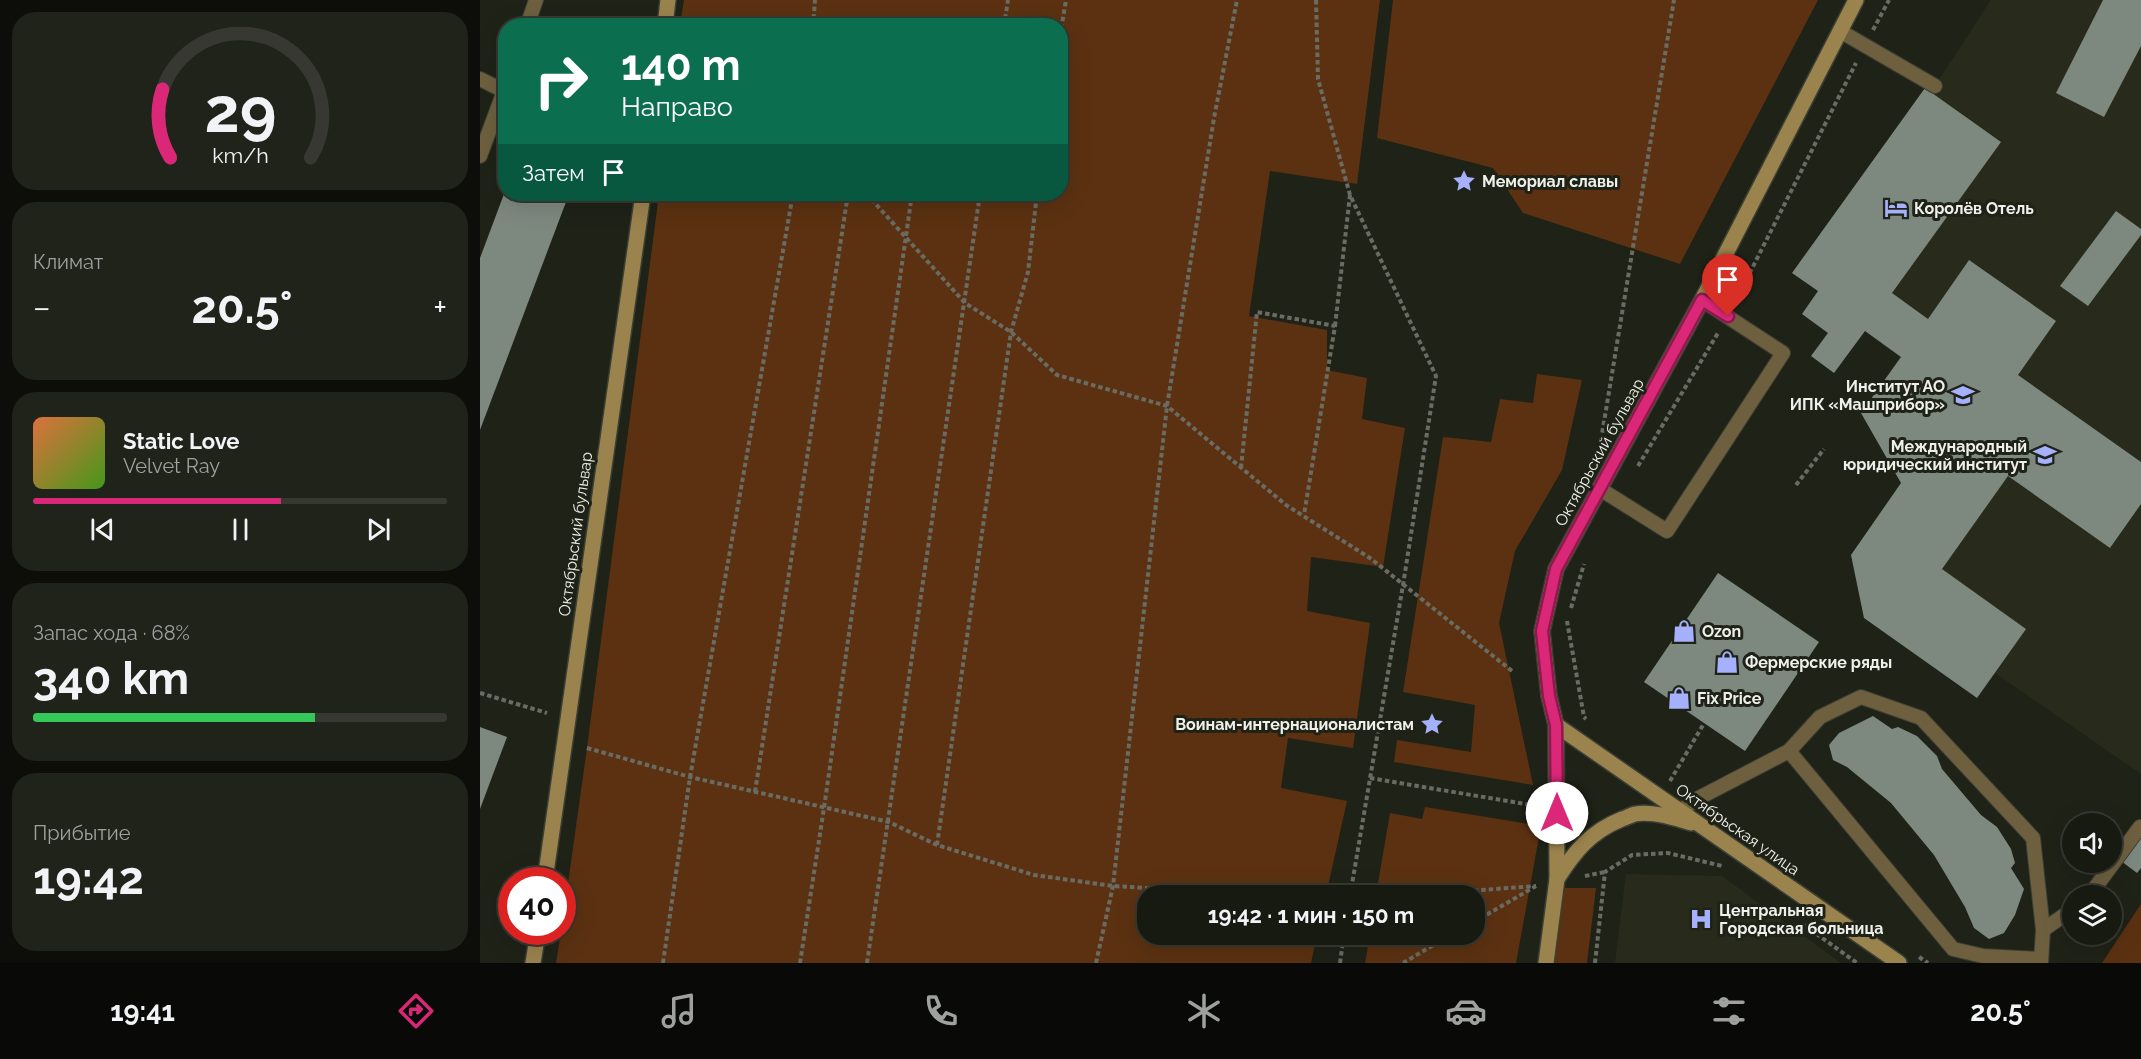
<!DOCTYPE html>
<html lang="ru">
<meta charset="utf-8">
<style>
:root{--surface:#171a11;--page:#20231a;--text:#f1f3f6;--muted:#9ea19f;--line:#363831;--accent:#db2777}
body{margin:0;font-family:Raleway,sans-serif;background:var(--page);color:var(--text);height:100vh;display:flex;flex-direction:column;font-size:22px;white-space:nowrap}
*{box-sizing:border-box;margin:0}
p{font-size:20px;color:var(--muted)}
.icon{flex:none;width:33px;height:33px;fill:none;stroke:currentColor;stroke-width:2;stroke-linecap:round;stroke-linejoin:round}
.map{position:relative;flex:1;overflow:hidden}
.sheet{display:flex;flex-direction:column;gap:12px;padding:12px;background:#0d0e09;width:480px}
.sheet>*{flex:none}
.banner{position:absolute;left:18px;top:18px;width:570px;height:183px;border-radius:24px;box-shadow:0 6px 24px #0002,0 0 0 2px var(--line);background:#0b6e4f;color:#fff;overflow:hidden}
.controls{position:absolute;left:1582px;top:813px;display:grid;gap:12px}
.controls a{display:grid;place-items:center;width:60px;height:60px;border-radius:50%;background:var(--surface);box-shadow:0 6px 24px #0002,0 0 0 2px var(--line);font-size:30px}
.speed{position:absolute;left:18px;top:867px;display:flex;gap:12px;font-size:30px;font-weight:700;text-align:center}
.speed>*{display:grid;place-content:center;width:78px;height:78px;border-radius:50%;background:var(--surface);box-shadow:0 6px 24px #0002,0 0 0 2px var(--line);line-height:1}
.speed .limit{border:9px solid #d22;background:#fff;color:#111}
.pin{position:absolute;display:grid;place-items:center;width:51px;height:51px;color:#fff;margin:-62px -26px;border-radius:50% 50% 50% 0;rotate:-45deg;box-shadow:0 0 6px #0007}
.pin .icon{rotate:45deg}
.me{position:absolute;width:66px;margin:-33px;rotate:0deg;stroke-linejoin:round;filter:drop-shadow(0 0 4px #0008)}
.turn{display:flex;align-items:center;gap:21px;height:126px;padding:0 24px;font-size:27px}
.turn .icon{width:78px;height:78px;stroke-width:2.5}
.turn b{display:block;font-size:42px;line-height:51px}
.then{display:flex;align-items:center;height:57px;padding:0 24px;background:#0003;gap:12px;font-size:22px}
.big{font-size:45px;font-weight:700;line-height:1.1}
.sheet .tile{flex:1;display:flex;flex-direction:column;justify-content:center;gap:9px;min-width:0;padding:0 21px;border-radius:24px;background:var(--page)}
.sheet .dial{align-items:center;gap:0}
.dial svg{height:156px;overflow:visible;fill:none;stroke:var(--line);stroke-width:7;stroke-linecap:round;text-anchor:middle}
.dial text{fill:var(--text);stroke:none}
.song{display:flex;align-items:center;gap:18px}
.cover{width:72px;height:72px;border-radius:9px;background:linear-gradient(135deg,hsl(20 70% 55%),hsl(100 70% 35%))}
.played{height:6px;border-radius:3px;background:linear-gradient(90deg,var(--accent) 60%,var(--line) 60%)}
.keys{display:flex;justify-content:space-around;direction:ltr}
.heat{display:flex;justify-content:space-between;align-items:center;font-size:33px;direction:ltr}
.charge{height:9px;border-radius:4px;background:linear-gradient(90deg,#34c759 68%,var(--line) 0)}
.trip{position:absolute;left:657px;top:885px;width:348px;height:60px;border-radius:24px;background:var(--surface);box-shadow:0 6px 24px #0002,0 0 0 2px var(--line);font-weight:700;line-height:60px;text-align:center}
.dock{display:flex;height:96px;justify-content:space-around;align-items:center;background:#090a07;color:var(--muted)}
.dock .icon{width:42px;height:42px}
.dock .selected{color:var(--accent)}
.dock b{font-size:27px;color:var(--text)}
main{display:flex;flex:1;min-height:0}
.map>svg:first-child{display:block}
.built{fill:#282b1b}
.green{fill:#5b3111}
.building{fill:#7d887f}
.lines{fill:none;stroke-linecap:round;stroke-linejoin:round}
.lane-casing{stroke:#3c3f34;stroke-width:16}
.secondary-casing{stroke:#3c3f34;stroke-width:18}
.path{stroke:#6a6c63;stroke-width:4;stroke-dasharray:4.5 3;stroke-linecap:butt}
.lane{stroke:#6e603f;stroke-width:14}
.secondary{stroke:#9b834e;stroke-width:15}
.route-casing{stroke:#8e194d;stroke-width:15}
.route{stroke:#db2777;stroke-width:10}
.labels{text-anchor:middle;stroke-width:6;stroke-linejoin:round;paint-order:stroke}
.poi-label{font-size:16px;font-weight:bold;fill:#eef0e9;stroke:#1f2217;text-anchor:start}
.street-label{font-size:16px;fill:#eef0e9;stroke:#1f2217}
</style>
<main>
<section class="sheet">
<div class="tile dial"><svg viewBox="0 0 100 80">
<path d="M14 69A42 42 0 1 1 86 69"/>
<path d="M14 69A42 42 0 0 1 10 34" stroke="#db2777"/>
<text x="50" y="56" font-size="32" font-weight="700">29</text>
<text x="50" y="72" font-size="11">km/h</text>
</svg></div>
<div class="tile"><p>Климат</p>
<div class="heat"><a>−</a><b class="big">20.5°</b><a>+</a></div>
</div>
<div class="tile">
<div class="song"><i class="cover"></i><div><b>Static Love</b><p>Velvet Ray</p></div></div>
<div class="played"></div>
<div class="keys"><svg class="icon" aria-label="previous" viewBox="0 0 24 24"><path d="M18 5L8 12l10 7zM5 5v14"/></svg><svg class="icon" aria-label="pause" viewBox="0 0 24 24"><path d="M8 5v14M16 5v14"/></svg><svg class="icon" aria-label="next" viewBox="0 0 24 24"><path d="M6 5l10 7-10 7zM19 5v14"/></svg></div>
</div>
<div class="tile"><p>Запас хода · 68%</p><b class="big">340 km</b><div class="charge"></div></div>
<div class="tile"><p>Прибытие</p><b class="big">19:42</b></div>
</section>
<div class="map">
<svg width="1661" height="963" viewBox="0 0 1661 963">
<rect width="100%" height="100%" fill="#1f2217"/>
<!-- built -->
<g class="built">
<path d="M1511,0H1661V774L1515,673L1497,698L1384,618L1371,555L1421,483L1381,413L1420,357L1385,331L1354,373L1331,356L1347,333L1322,314L1338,291L1312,273L1445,88L1451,92Z"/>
<path d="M1146,874L1242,876L1361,963H1135Z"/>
</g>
<!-- green -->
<g class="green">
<path d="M204,0H900L877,184L790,171L769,316L847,330V370L887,378L882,419L925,428L903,567L831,557L827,611L890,623L873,748L808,738L801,788L867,801L846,895L668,896V934L837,935L831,963H76L81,932H82L83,919L107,748L179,194H580V26L200,25Z"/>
<path d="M913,0H1338L1200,264L1043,213L1013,168L897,138Z"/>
<path d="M1057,374L1102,380L1082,470L1035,551L1019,623L1053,785L914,762L917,740L991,752L995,705L923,692L963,437L1011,442L1020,399L1053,403Z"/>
<path d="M945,807L1061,826L1036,963H885L890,935L994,934V896L896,895L910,813L942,819Z"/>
<path d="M1084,888H1116L1107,963H1074Z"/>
<path d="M1661,904V963H1622Z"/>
</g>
<!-- building -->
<g class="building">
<path d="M1623,0H1661V46L1624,117L1576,93Z"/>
<path d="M1445,88L1521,142L1412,293L1448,319L1489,260L1576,321L1538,375L1661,462V504L1630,548L1528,476L1462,569L1546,629L1497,698L1384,618L1371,555L1421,483L1381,413L1421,357L1385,331L1354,373L1331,356L1348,333L1322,314L1338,291L1312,273Z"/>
<path d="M24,194H89L0,430V258Z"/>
<path d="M1636,211L1661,229V235L1608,306L1580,286Z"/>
<path d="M1238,573L1339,642L1265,751L1164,682Z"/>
<path d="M1393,716L1412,729L1418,727L1437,736L1457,756L1462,769L1501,815L1517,827L1531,849L1535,863L1531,868L1544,889L1535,915L1524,933L1509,939L1494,928L1485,907L1454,855L1411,803L1367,767L1353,760L1349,745L1359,733Z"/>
<path d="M0,727L27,737L0,809Z"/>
<path d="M1661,833V868L1657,873L1641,861Z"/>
</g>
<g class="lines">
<!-- lane casing -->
<g class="lane-casing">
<g id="lane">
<path d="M47,26L56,0"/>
<path d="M1360,31L1455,86"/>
<path d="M0,79L24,91L26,87"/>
<path d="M0,156L24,91"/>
<path d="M1120,489L1187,531L1303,353L1222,300"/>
<path d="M1309,751L1473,949L1503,956L1561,959"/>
<path d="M1201,811L1215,800L1309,751L1340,717L1381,697L1441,718L1553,838L1563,930L1561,963"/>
<path d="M1609,896L1660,827"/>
<path d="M1563,930L1593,909"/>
</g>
</g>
<!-- secondary casing -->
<g class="secondary-casing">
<g id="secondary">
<path d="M185,26L188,0"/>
<path d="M1076,725L1419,963"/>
<path d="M1077,879C1095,851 1110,832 1142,819C1146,818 1151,815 1155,814C1171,811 1196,818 1211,823"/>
<path d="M65,880L163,194"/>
<path d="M53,963L58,932"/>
<path d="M1066,963L1077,879L1076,725L1069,696L1062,631L1076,569L1222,300L1376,0"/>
</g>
</g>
<!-- path -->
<g class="path">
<path d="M836,0L838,79L870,195L956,376L923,585L870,896"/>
<path d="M333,26L335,0"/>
<path d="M524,26L528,0"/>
<path d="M1393,30L1409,0"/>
<path d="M580,36L586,0"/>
<path d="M377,194L393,201L485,303L531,332L577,375L687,406L806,505L890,558L1032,671"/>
<path d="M1256,300L1376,63"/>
<path d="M855,326L870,195"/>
<path d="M1121,440L1194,0"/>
<path d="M1158,466L1238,333"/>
<path d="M761,468L777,312L855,326L824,515"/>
<path d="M1316,485L1344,449"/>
<path d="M1091,608L1104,564"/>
<path d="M1087,621L1104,717L1106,719"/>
<path d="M0,693L67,713"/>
<path d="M107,748L210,777L409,822L457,845L554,875L633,886L803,896"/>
<path d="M890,778L1057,806"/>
<path d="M1190,781L1223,725"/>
<path d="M275,792L368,194"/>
<path d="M457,845L531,332L548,272L557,194"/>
<path d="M1105,876L1125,872"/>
<path d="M919,896L1056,886"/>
<path d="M994,922L1056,886"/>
<path d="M1324,925L1377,963"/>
<path d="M1439,957L1448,963"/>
<path d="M183,963L210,777L313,194"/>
<path d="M320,963L344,808L432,194"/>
<path d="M387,963L500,194"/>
<path d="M616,963L633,886L687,406L734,118L757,0"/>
<path d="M860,963L864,934"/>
<path d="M923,963L972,934"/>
<path d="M1115,963L1125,872L1152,855L1188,853L1242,866"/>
</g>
<!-- lane -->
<use href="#lane" class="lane"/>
<!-- secondary -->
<use href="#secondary" class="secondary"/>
</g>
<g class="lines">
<!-- route casing -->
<g class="route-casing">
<path id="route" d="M1077,813L1076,725L1069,696L1062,631L1076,569L1222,300L1248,316"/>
</g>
<!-- route -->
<use href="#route" class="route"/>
</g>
<!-- icons -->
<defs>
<g id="sight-bare" transform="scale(1.8)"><path d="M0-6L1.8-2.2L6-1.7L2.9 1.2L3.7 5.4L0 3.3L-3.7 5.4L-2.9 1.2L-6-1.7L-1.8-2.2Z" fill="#a5b1fc" stroke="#1f2217" stroke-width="2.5" paint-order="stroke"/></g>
<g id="hotel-bare" transform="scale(1.8)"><path d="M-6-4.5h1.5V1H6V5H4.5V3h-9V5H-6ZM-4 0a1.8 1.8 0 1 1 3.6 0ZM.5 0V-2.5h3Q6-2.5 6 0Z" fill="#a5b1fc" stroke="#1f2217" stroke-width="2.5" paint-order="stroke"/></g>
<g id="university-bare" transform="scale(1.8)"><path d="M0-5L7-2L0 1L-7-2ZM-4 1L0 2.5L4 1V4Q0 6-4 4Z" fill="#a5b1fc" stroke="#1f2217" stroke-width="2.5" paint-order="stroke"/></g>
<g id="shop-bare" transform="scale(1.8)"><path d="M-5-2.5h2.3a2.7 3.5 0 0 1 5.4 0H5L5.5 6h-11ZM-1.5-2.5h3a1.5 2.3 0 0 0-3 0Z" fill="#a5b1fc" stroke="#1f2217" stroke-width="2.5" paint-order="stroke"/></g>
<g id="hospital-bare" transform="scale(1.8)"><path d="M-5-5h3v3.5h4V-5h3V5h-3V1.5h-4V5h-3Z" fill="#a5b1fc" stroke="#1f2217" stroke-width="2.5" paint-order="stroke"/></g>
</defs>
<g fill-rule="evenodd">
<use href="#sight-bare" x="984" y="181"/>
<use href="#hotel-bare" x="1416" y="208"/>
<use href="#university-bare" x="1483" y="395"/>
<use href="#university-bare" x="1565" y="455"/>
<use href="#shop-bare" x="1204" y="631"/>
<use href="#shop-bare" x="1247" y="662"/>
<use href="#shop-bare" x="1199" y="698"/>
<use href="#sight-bare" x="952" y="724"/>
<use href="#hospital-bare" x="1221" y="919"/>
</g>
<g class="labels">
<!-- poi labels -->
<g class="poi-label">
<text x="1002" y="187">Мемориал славы</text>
<text x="1434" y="214">Королёв Отель</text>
<text x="1465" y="392" text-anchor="end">Институт АО<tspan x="1465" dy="18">ИПК «Машприбор»</tspan></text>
<text x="1547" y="452" text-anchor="end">Международный<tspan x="1547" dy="18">юридический институт</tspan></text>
<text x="1222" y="637">Ozon</text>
<text x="1265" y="668">Фермерские ряды</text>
<text x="1217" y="704">Fix Price</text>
<text x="934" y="730" text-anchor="end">Воинам-интернационалистам</text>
<text x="1239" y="916">Центральная<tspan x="1239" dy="18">Городская больница</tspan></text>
</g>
<!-- street labels -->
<g class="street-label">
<text transform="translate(1119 452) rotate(-61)" y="6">Октябрьский бульвар</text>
<text transform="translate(95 534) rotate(-82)" y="6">Октябрьский бульвар</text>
<text transform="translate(1258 829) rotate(35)" y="6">Октябрьская улица</text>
</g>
</g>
</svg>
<div class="controls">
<a><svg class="icon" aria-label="sound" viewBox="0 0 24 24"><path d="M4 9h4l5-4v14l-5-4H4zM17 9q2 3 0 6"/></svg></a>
<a><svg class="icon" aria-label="layers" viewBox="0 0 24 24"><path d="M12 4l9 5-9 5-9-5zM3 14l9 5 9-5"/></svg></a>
</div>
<div class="speed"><div class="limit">40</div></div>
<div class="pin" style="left:1248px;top:316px;background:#d93025"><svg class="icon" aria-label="arrive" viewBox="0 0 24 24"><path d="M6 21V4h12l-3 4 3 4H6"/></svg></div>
<svg class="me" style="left:1077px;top:813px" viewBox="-20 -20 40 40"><circle r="19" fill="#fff"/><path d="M0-13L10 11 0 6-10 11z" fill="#db2777"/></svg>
<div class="trip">19:42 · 1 мин · 150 m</div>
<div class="banner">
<div class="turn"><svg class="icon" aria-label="right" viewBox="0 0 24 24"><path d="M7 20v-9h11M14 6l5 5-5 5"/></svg><div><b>140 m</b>Направо</div></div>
<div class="then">Затем<svg class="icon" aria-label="arrive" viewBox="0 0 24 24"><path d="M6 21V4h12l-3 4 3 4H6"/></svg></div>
</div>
</div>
</main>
<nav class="dock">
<b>19:41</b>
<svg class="icon selected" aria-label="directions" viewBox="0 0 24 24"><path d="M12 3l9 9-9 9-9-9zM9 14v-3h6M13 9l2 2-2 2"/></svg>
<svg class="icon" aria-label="music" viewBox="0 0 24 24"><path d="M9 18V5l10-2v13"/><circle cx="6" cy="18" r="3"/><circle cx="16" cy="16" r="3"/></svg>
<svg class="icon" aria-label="phone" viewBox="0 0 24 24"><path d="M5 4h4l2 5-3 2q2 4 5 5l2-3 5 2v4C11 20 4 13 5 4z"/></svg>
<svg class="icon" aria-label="climate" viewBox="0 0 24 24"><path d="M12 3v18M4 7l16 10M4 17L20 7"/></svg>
<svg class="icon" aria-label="car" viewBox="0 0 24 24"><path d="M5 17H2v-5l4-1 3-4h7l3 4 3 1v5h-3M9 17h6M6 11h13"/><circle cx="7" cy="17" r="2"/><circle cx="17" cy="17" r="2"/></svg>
<svg class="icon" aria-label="filters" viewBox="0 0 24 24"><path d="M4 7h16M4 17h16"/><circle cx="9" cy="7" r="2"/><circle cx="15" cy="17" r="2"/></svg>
<b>20.5°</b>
</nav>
